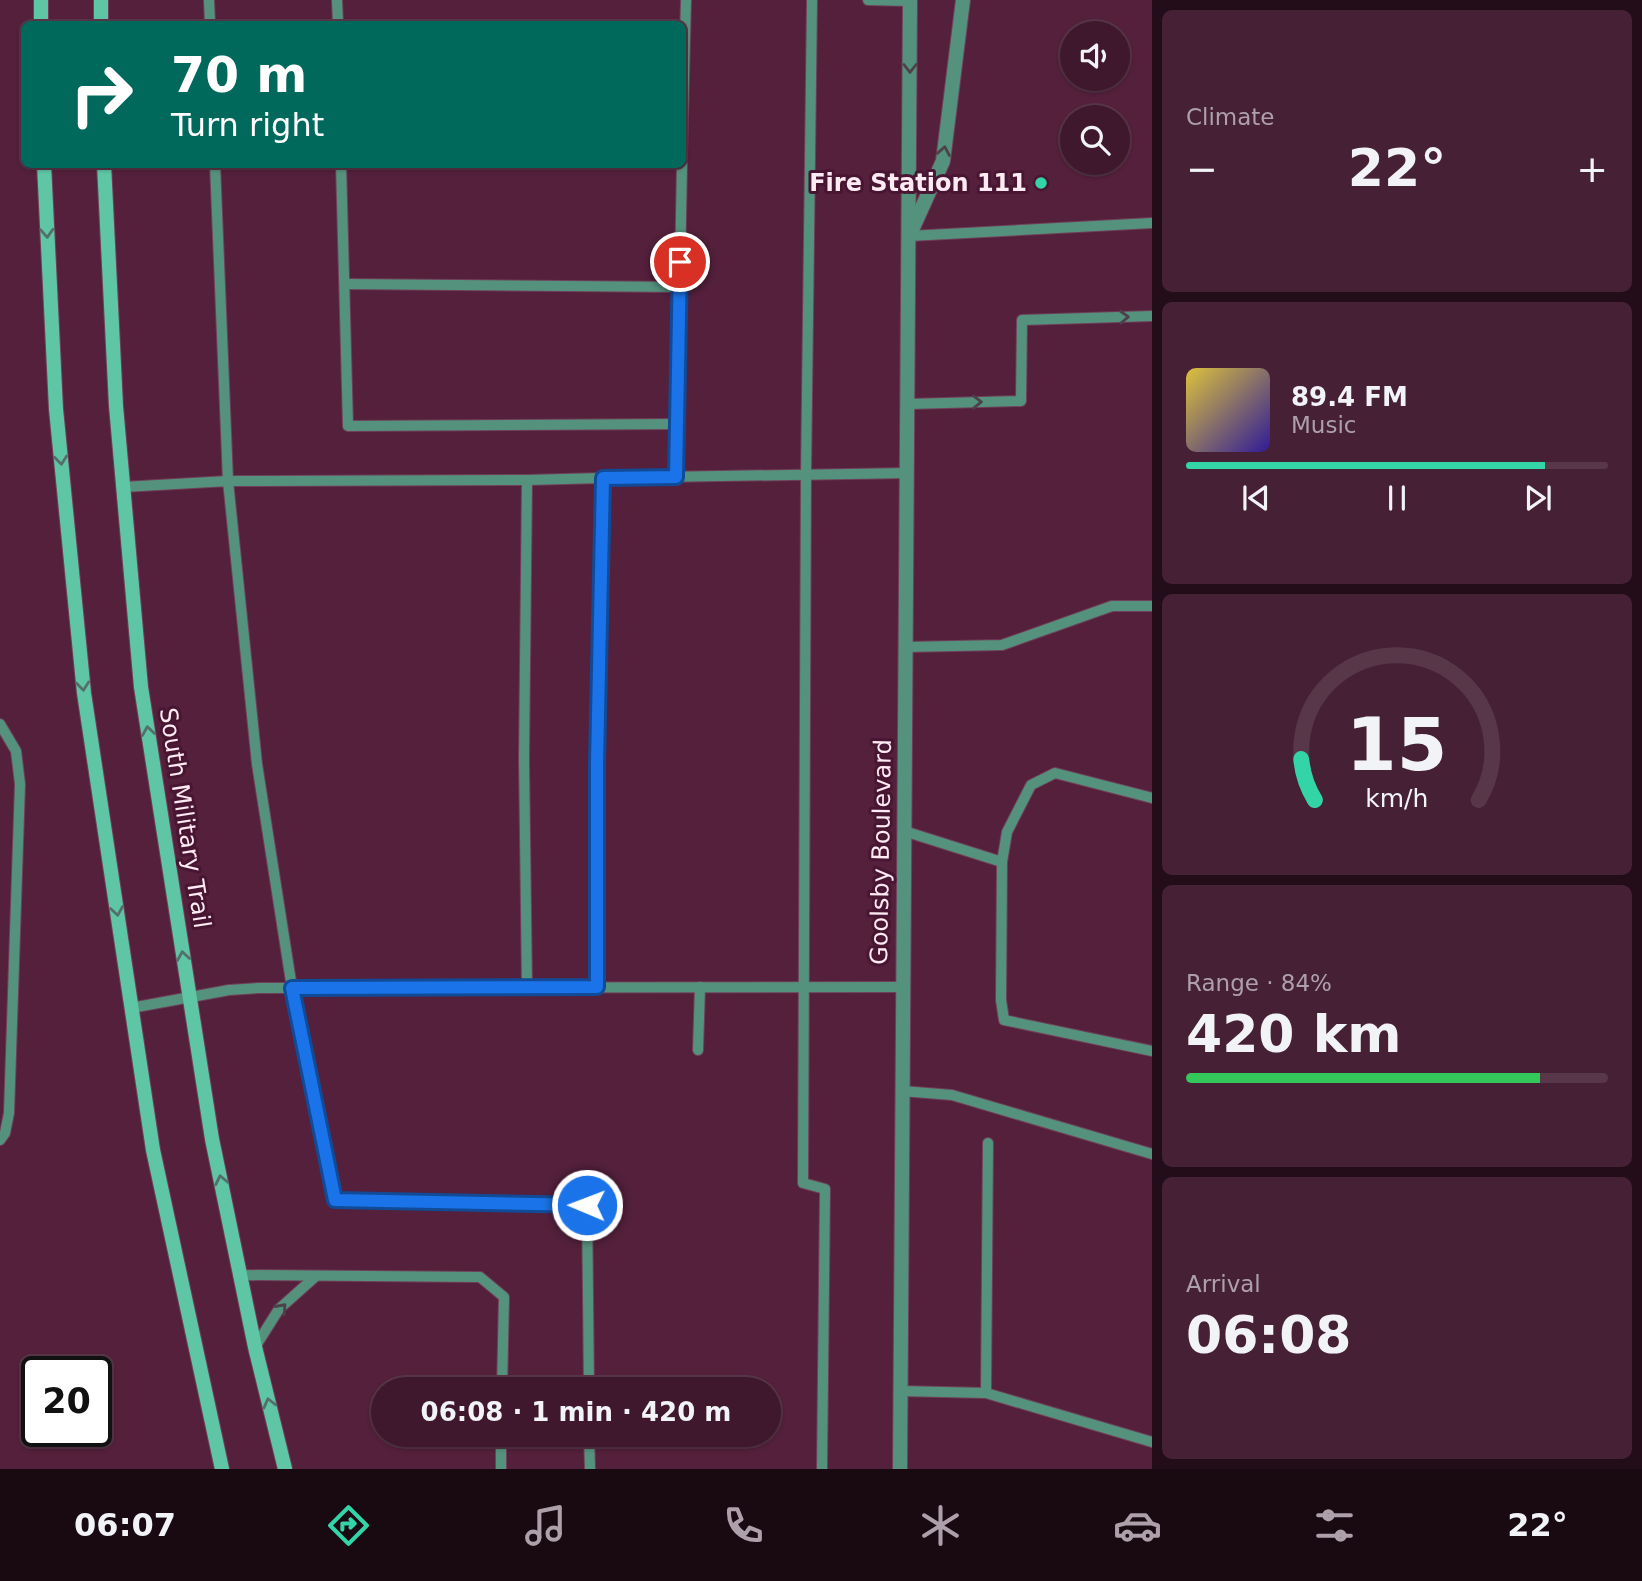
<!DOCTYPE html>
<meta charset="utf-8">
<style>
:root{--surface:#3f182d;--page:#462135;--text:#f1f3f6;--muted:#ada0aa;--line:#583749;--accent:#33d4a8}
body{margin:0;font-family:"DejaVu Sans",sans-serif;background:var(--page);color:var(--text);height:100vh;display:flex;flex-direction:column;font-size:26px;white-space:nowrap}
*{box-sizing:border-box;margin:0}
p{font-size:23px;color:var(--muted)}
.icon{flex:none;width:38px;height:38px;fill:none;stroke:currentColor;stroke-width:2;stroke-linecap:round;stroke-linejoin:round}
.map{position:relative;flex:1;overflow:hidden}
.drawer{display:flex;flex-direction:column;gap:10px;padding:10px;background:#230d19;width:490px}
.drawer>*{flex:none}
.guide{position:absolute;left:21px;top:21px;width:665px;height:147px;border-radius:10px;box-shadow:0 2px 5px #0004,0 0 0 2px var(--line);background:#00695c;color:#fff;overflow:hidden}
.tools{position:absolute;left:1060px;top:21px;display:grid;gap:14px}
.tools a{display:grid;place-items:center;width:70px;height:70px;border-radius:50%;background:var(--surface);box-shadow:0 2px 5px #0004,0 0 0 2px var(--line);font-size:35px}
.speed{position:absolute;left:21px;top:1356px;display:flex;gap:14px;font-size:35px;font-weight:700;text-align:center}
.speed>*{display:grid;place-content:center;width:91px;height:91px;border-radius:50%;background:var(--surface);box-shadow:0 2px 5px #0004,0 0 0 2px var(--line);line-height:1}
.speed .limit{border:4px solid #111;border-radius:10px;background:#fff;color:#111}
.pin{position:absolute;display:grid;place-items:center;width:60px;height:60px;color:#fff;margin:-30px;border:4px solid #fff;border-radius:50%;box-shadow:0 2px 7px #0007}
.me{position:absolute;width:77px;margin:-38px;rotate:271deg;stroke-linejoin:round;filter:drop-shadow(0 0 5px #0008)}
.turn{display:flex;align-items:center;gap:24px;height:147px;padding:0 35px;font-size:32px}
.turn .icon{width:91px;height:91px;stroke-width:2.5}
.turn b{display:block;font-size:49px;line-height:60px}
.big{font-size:52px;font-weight:700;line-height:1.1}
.drawer .tile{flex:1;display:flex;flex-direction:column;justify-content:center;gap:10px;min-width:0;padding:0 24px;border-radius:10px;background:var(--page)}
.drawer .dial{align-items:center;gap:0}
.dial svg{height:182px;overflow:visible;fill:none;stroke:var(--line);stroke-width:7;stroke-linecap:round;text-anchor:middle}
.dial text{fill:var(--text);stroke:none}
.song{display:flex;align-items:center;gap:21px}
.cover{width:84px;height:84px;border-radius:10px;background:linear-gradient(135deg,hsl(50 70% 55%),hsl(250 70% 35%))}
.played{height:7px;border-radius:4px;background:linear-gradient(90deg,var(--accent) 85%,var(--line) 85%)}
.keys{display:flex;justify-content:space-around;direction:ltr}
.heat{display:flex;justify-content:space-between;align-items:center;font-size:38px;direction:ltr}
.charge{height:10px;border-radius:5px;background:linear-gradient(90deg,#34c759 84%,var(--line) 0)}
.trip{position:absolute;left:371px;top:1377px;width:410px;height:70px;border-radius:35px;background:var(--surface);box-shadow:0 2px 5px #0004,0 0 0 2px var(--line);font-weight:700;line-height:70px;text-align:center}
.tab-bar{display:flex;height:112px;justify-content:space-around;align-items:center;background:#190a12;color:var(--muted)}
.tab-bar .icon{width:49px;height:49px}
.tab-bar .current{color:var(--accent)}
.tab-bar b{font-size:32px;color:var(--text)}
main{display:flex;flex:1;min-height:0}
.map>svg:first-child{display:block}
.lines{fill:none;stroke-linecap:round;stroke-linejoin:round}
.lane-casing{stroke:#6f4059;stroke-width:12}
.street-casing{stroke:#6f4059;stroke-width:16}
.secondary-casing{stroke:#6f4059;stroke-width:16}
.lane{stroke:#55927d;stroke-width:10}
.street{stroke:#55927d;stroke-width:14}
.secondary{stroke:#5fc6a5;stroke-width:14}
.oneway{stroke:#4d414c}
.oneway2{stroke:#546e6c}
.route-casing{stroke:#114b97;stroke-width:18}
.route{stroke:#1a73e8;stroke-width:12}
.poi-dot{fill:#33d4a8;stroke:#481632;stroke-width:2.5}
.labels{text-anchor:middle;stroke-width:6;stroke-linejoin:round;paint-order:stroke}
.poi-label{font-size:24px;font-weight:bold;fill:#feeaf3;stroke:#481632;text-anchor:end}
.street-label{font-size:24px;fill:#feeaf3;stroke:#481632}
</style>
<main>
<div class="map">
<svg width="1152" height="1469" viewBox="0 0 1152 1469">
<rect width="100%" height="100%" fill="#54203c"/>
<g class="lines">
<!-- lane casing -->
<g class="lane-casing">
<g id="lane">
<path d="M209,0L210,24"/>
<path d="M337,0L338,24"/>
<path d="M812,0L806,475L803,1183L825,1189L822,1469"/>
<path d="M868,0L910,1"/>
<path d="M682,154L686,0"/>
<path d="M215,164L228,481L527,480L524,759L527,987"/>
<path d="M341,164L348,426L677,424"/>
<path d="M909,236L1152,223"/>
<path d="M345,284L680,287"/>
<path d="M909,404L1021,401L1022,320L1152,316"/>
<path d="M676,477L682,164"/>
<path d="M602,478L908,473"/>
<path d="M527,480L602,478L597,764V987"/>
<path d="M123,487L228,481L257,764L292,988L335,1200L587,1204L589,1390"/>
<path d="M906,647L1002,645L1112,606H1152"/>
<path d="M0,724L16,751L20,784L9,1113L5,1133L0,1140"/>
<path d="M1152,798L1055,773L1031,785L1007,832L1002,862L1001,1000L1004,1020L1152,1051"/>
<path d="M904,831L1002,862"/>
<path d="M131,1008L229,990L259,988L903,987"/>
<path d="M698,1050L700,987"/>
<path d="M902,1091L952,1095L1152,1154"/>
<path d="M240,1275L480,1277L504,1297L502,1390"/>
<path d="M255,1347L279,1309L316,1276"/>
<path d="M900,1391L986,1393L1152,1442"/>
<path d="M986,1393L988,1143"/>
<path d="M589,1435L590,1469"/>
<path d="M501,1469V1435"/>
</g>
</g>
<!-- street casing -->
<g class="street-casing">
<g id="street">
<path d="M911,232L943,161L963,0"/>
<path d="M900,1469L910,0"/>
</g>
</g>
<!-- secondary casing -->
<g class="secondary-casing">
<g id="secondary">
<path d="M41,0V24"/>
<path d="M101,0V24"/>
<path d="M44,164L56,409L84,693L153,1150L222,1469"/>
<path d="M104,164L116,406L141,687L212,1139L255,1347L285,1469"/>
</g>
</g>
<!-- lane -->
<use href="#lane" class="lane"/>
<!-- street -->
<use href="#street" class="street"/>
<!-- secondary -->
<use href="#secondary" class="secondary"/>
</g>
<!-- one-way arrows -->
<defs><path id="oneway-chevron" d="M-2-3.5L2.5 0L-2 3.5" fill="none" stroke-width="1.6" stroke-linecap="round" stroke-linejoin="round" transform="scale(1.75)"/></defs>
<g class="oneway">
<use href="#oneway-chevron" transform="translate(910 68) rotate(90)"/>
<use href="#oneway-chevron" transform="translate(944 151) rotate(-80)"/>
<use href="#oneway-chevron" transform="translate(1124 317) rotate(-2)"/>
<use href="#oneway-chevron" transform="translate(977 402) rotate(-1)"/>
<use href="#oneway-chevron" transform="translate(282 1308) rotate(-48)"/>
</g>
<g class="oneway2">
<use href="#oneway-chevron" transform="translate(47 233) rotate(87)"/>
<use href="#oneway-chevron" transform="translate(61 460) rotate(84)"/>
<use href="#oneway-chevron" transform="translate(83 686) rotate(84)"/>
<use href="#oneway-chevron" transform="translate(148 731) rotate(-99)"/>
<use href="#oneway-chevron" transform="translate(117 911) rotate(81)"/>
<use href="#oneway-chevron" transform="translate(183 956) rotate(-99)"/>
<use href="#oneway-chevron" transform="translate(221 1180) rotate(-102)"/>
<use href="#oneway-chevron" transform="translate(269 1403) rotate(-104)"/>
</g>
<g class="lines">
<!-- route casing -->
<g class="route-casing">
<path id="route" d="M587,1205L335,1200L292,988L597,987V764L603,478L676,477L680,262"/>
</g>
<!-- route -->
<use href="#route" class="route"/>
</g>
<!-- markers -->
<circle class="poi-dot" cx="1041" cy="183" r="7"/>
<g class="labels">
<!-- poi labels -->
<g class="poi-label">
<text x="1027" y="191">Fire Station 111</text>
</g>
<!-- street labels -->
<g class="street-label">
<text transform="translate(185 818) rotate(81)" y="8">South Military Trail</text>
<text transform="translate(881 852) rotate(-89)" y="8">Goolsby Boulevard</text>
</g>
</g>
</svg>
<div class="tools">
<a><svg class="icon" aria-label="sound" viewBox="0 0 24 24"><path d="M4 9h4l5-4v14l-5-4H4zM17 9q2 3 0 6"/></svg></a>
<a><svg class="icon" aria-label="search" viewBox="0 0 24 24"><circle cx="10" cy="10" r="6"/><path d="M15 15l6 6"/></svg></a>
</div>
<div class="speed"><div class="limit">20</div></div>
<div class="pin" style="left:680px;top:262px;background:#d93025"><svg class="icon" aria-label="arrive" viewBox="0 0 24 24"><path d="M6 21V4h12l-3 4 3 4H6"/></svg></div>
<svg class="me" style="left:587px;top:1205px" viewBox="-20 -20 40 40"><circle r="17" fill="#1a73e8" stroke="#fff" stroke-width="3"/><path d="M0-11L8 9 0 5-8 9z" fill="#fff"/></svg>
<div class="trip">06:08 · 1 min · 420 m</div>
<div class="guide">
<div class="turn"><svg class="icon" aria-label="right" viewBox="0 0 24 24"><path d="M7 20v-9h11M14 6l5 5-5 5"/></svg><div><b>70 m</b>Turn right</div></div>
</div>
</div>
<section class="drawer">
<div class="tile"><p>Climate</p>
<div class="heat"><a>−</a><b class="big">22°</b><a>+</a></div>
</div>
<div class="tile">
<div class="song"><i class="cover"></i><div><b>89.4 FM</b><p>Music</p></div></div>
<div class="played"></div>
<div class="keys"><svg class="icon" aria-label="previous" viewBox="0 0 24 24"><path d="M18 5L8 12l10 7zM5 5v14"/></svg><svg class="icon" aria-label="pause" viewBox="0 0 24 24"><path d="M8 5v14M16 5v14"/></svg><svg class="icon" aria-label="next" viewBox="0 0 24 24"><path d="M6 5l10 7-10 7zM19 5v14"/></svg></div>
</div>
<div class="tile dial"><svg viewBox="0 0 100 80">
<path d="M14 69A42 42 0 1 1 86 69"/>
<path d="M14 69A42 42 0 0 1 8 51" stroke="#33d4a8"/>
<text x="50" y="56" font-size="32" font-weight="700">15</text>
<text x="50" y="72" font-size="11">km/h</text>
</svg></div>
<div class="tile"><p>Range · 84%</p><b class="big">420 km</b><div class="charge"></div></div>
<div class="tile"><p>Arrival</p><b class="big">06:08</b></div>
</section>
</main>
<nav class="tab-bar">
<b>06:07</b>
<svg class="icon current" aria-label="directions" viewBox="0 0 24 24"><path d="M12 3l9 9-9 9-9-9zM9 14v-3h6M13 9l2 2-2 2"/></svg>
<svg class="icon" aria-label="music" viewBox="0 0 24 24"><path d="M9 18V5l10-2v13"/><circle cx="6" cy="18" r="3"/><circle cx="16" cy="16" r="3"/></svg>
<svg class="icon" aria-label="phone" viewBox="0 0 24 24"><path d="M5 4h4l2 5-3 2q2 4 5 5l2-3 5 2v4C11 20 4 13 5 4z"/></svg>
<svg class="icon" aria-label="climate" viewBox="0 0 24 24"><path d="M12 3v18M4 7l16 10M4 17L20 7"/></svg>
<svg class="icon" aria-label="car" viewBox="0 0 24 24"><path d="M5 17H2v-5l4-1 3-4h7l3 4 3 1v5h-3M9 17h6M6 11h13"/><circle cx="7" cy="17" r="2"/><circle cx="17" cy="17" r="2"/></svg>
<svg class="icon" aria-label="filters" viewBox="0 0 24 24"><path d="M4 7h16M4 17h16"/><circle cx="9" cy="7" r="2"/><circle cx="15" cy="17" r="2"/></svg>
<b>22°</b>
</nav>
